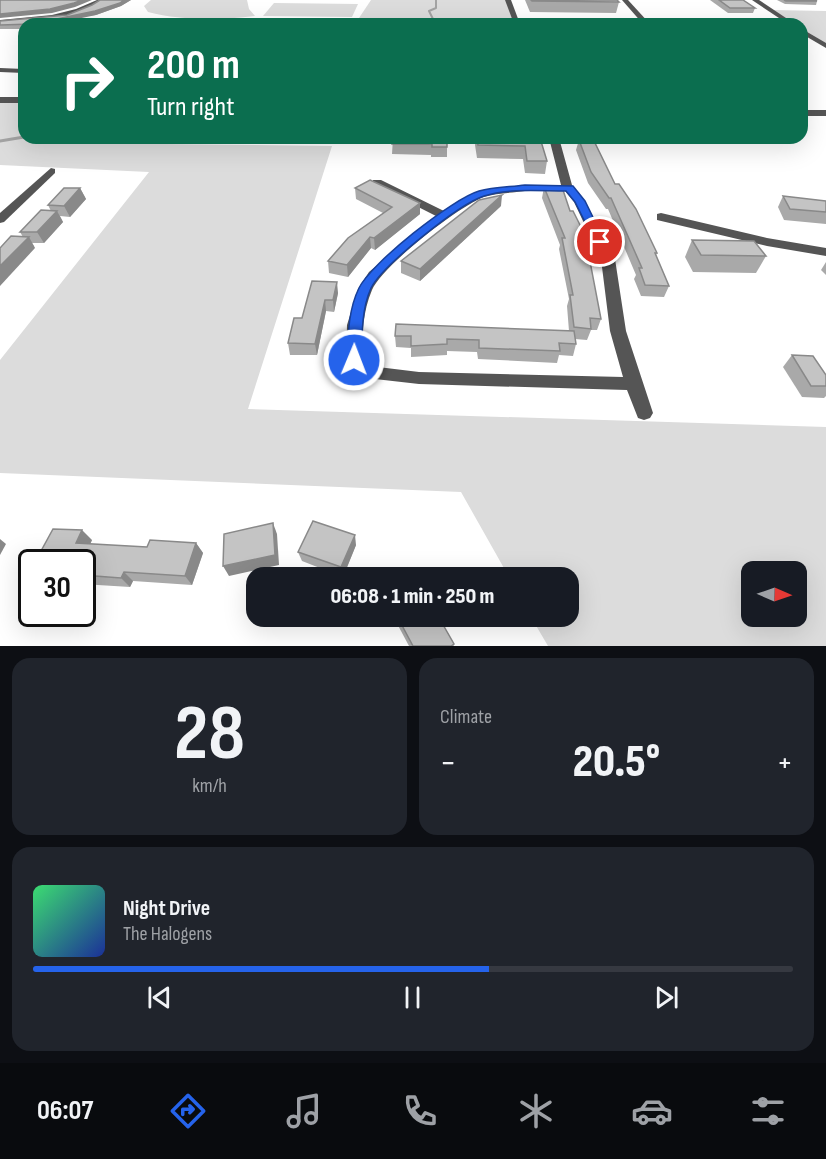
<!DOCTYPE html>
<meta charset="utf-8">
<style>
:root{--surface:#171b24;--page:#20242c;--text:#f1f3f6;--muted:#9ea1a6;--line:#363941;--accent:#2563eb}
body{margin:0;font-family:"Sofia Sans Condensed",sans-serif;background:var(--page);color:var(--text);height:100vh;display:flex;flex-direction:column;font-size:22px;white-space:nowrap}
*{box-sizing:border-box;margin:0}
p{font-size:20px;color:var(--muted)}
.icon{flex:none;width:33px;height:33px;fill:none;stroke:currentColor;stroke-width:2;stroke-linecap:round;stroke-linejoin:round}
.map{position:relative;height:646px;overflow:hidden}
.panel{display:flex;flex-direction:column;gap:12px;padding:12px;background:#0d0f14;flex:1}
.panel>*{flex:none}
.guide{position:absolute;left:18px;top:18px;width:790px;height:126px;border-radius:18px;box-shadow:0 6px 24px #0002;background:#0b6e4f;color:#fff;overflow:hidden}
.needle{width:39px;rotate:92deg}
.fabs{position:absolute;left:741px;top:561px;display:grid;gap:12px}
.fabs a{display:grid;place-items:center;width:66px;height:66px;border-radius:12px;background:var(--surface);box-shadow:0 6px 24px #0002;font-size:30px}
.speed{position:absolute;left:18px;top:549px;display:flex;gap:12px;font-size:30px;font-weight:700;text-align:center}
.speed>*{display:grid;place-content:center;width:78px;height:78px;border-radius:50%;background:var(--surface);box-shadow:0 6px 24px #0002;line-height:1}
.speed .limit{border:3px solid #111;border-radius:9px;background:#fff;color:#111}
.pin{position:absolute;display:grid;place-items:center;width:51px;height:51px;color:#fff;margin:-26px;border:3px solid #fff;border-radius:50%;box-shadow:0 2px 6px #0007}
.me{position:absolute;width:66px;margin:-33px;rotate:1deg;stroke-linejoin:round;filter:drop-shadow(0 0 4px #0008)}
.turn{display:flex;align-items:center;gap:21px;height:126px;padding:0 30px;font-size:27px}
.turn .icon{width:78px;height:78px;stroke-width:2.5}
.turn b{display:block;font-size:42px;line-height:51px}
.big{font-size:45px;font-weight:800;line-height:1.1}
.panel .widget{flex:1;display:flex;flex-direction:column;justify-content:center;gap:9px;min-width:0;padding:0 21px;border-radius:18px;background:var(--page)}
.panel .dial{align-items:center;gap:0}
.dial b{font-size:78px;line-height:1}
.song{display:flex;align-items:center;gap:18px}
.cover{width:72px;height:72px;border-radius:9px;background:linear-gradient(135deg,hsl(140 70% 55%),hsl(230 70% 35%))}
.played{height:6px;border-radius:3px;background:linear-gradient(90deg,var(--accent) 60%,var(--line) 60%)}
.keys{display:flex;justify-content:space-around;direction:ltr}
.heat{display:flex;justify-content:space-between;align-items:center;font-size:33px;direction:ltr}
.panel .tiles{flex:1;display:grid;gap:12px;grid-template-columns:1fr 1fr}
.widget:last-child{grid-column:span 2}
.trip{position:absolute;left:246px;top:567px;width:333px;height:60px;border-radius:18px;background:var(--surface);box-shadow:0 6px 24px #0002;font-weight:800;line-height:60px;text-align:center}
.menu{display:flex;height:96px;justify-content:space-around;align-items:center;background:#090b0e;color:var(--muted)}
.menu .icon{width:42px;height:42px}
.menu .active{color:var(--accent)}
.menu b{font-size:27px;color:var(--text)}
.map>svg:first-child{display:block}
.green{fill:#dcdcdc;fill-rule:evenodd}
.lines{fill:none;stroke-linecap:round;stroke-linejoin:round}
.stream-far1{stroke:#a3a3a3;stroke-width:2}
.stream{stroke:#a3a3a3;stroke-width:3}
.minor{fill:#555;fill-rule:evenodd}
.wall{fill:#a9a9a9}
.shaded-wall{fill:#898989}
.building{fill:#c4c4c4;stroke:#898989;stroke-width:1.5}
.route{fill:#2563eb;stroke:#184099;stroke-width:1.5}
</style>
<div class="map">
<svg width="826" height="646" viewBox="0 0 826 646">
<rect width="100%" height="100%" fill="#fff"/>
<!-- green -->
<g class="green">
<path d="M151,0H247L249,9L255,16C219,20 183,21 148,12L144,6Z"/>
<path d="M371,0H508L517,24H355Z"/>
<path d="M274,3L358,4L352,17L263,16Z"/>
<path d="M771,10L826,11V46L803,31L802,24H792Z"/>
<path d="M0,100H24V138H171L165,144L332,146L248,409L826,427V646H548L531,617L568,616V578L509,577L461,492L0,473V360L149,172L0,165ZM752,572H796V616H752Z"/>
</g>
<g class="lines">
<!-- stream-far1 -->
<path class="stream-far1" d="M433,19L429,11L436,8V0"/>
<!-- stream -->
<path class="stream" d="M0,141L24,137"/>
<!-- minor -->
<g class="minor">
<path d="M97,0H104C76,21 34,23 0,24V20L52,15L76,9Z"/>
<path d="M505,0H511L520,24H514Z"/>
<path d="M622,0H628L650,24H643Z"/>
<path d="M752,0H759L795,24H788Z"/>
<path d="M427,18L469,24L427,22L360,24Z"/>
<path d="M125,22H214L217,24H122Z"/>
<path d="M264,22L281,24H261Z"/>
<path d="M802,29L826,43V48L802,34Z"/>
<path d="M0,68L24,69V73L0,72Z"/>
<rect x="0" y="97" width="24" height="6"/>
<rect x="802" y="110" width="24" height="6"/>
<path d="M425,138H499L500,140L495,143L429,142Z"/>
<path d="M549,138H559L572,185L585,201L615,259L626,331L653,413L650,418L644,420L638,418L627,390L419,384L375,379L348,364L346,360L347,325L358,289L369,272L436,216L373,184V180H381L444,211L481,191L525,185H561ZM525,191H565L574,202L601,259L610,331L623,377L419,372L378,367L362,357C362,334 363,311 372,290C382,266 459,206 484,197C496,193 512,193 525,191Z"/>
<path d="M51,168L55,169V173L4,222L0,223V213Z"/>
<path d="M661,213L767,238L826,248V256L767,246L657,220V214Z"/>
</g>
</g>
<!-- wall -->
<g class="wall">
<path d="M100,0H131L121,6L96,15L24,24V29H0V21L67,15L92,5Z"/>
<path d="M525,0H617L619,2L616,13L530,12Z"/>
<path d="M710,0H743L755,8L753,13H728Z"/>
<path d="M777,0H815L817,1L816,5L785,4Z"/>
<path d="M393,138L447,147V157H431V155L392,154Z"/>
<path d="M476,138H540L547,161L545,174L525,173L523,159L477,158L475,145Z"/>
<path d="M579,140L615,184L657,253L656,255L669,286L664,297L641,296L634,279L636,275L608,209H606L588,183L576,150Z"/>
<path d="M544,187L601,319L597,330H591L587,340L575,339L576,344L573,356L559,355L557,363L478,359L477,352L447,351V355L411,357V348L396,347L395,336L569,331L567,306L569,299L559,249L560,245L542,198Z"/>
<path d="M80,188L86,199L70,217L60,216L63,222L44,243H32L35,248L23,237L20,232L51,211L48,205Z"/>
<path d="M355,188L420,203V214L375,250L371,248L348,277L329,273L328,261L383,213L356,199Z"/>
<path d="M783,196L826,201V224L784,220L778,207Z"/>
<path d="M501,206L420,281L401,273V261Z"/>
<path d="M692,240L766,256L756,273L693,272L685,257Z"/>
<path d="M826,262V275L821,270Z"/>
<path d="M312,281L338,293L334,312L326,311L317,355H290L288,343L302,318Z"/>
<path d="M792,355L826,375V396L824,398L802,397L783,367Z"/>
<path d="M92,540L90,544L147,547L196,543L203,553L192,585L133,581L130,587L82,584V562H35Z"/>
<path d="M356,545L343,577L302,561L298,552Z"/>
<path d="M393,616H438L454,646H409Z"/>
</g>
<!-- shaded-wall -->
<g class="shaded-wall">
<path d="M82,0H92L75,7L52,13L0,18V14Z"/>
<path d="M124,0H131L121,6L96,15L53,24H33Z"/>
<path d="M80,188L86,199L70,217L64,206Z"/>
<path d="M502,195L501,206L420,281V269Z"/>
<path d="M420,203V214L375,250L374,238Z"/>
<path d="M57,211L63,222L44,243L37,232Z"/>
<path d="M29,237L35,248L0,286V266Z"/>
<path d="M370,237L371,248L348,277L347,265Z"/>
<path d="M337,282L338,293L334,312L333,300Z"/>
<path d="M325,300L326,311L317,355L315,344Z"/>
<path d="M273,523L277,534L279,565L229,576L223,566Z"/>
<path d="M82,530L92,540L86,553L76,543Z"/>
<path d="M355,535L356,545L343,577L341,567Z"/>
<path d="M0,539L6,544L0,555Z"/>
<path d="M196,543L203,553L192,585L185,576Z"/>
<path d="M124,572L133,581L130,587L121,578Z"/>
</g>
<!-- building -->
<g class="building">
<path d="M0,0H82L74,3L50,9L0,14Z"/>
<path d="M100,0H124L120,3L95,11L33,24L0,25V21L67,15L92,5Z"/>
<path d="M531,0H617L619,2L532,1Z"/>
<path d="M719,0H743L755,8H730Z"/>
<path d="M784,0H815L817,1H786Z"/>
<path d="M393,138H447V147H432V144H392Z"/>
<path d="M477,138H540L547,161H527L525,146L478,145Z"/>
<path d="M579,140L594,141L615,184H619L636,209L657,253H655L669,286L645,285L639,268H642L611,198H609L591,172Z"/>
<path d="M370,180L420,203L374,238L370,237L347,265L328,261L348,238L392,207L355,188Z"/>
<path d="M544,187H562L570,211H573L582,229L588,251L601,319L590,318L591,329L574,327L570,295H573L562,238H565Z"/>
<path d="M64,188H80L64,206L48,205Z"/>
<path d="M502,195L420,269L401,261L479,200Z"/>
<path d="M783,196L826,201V212L790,209Z"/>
<path d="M41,210L57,211L37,232H20Z"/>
<path d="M11,236L29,237L0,266V248Z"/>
<path d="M692,240L754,241L766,256L701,255Z"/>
<path d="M312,281L337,282L333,300H325L315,344L288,343L294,318H302Z"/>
<path d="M396,324L574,331L576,344L559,343L560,351L479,348V340L447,339V344L411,346V336H395Z"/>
<path d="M792,355L813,356L826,375V386H811Z"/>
<path d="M313,521L355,535L341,567L298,552Z"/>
<path d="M273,523L275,555L223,566L224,534Z"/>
<path d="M53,529L82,530L76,543L147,547L150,540L196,543L185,576L124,572L121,578L82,575V562H35Z"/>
<path d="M397,616H438L454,644L451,646H413Z"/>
</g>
<!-- route -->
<path class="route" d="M525,185L573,186L585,201L605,242L604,244H596L575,202L566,191C540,191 509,188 484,196C459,204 383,265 371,288C361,310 362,337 362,360L359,364H349L347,360C348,337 348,310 359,288C371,263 452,199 479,191C493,187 510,187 525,185Z"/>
</svg>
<div class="fabs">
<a><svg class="needle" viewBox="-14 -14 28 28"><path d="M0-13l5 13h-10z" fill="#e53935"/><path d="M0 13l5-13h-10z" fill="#9ea1a6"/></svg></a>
</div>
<div class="speed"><div class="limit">30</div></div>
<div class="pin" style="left:600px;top:242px;background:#d93025"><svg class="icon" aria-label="arrive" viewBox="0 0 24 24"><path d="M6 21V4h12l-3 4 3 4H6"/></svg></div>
<svg class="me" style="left:354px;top:360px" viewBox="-20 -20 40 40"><circle r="17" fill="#2563eb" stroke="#fff" stroke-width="3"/><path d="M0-11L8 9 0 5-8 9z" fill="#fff"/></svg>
<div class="trip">06:08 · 1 min · 250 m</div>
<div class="guide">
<div class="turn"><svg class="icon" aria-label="right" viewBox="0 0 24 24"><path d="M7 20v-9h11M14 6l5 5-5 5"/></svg><div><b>200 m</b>Turn right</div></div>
</div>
</div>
<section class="panel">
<div class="tiles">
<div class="widget dial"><b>28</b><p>km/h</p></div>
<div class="widget"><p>Climate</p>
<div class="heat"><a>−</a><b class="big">20.5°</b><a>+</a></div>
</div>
<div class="widget">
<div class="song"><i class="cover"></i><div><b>Night Drive</b><p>The Halogens</p></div></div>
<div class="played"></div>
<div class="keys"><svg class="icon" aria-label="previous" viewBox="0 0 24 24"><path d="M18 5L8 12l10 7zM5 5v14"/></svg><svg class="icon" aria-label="pause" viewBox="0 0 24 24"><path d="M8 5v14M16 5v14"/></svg><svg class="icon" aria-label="next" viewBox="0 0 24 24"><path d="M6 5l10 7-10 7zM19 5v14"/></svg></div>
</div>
</div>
</section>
<nav class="menu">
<b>06:07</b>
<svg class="icon active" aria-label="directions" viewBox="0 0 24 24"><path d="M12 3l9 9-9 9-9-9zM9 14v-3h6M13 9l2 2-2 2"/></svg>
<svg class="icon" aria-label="music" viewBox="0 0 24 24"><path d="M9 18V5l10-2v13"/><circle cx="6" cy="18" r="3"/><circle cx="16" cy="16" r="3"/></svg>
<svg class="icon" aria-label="phone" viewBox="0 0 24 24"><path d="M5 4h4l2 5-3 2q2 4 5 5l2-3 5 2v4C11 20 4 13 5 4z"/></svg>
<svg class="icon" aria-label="climate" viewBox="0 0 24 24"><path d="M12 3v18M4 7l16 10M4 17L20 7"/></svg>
<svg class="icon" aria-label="car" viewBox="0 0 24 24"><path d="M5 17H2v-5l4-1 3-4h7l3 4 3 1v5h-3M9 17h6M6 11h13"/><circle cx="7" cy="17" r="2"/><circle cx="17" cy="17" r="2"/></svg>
<svg class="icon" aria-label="filters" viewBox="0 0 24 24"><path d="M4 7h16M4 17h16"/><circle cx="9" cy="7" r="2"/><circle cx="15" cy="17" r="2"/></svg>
</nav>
